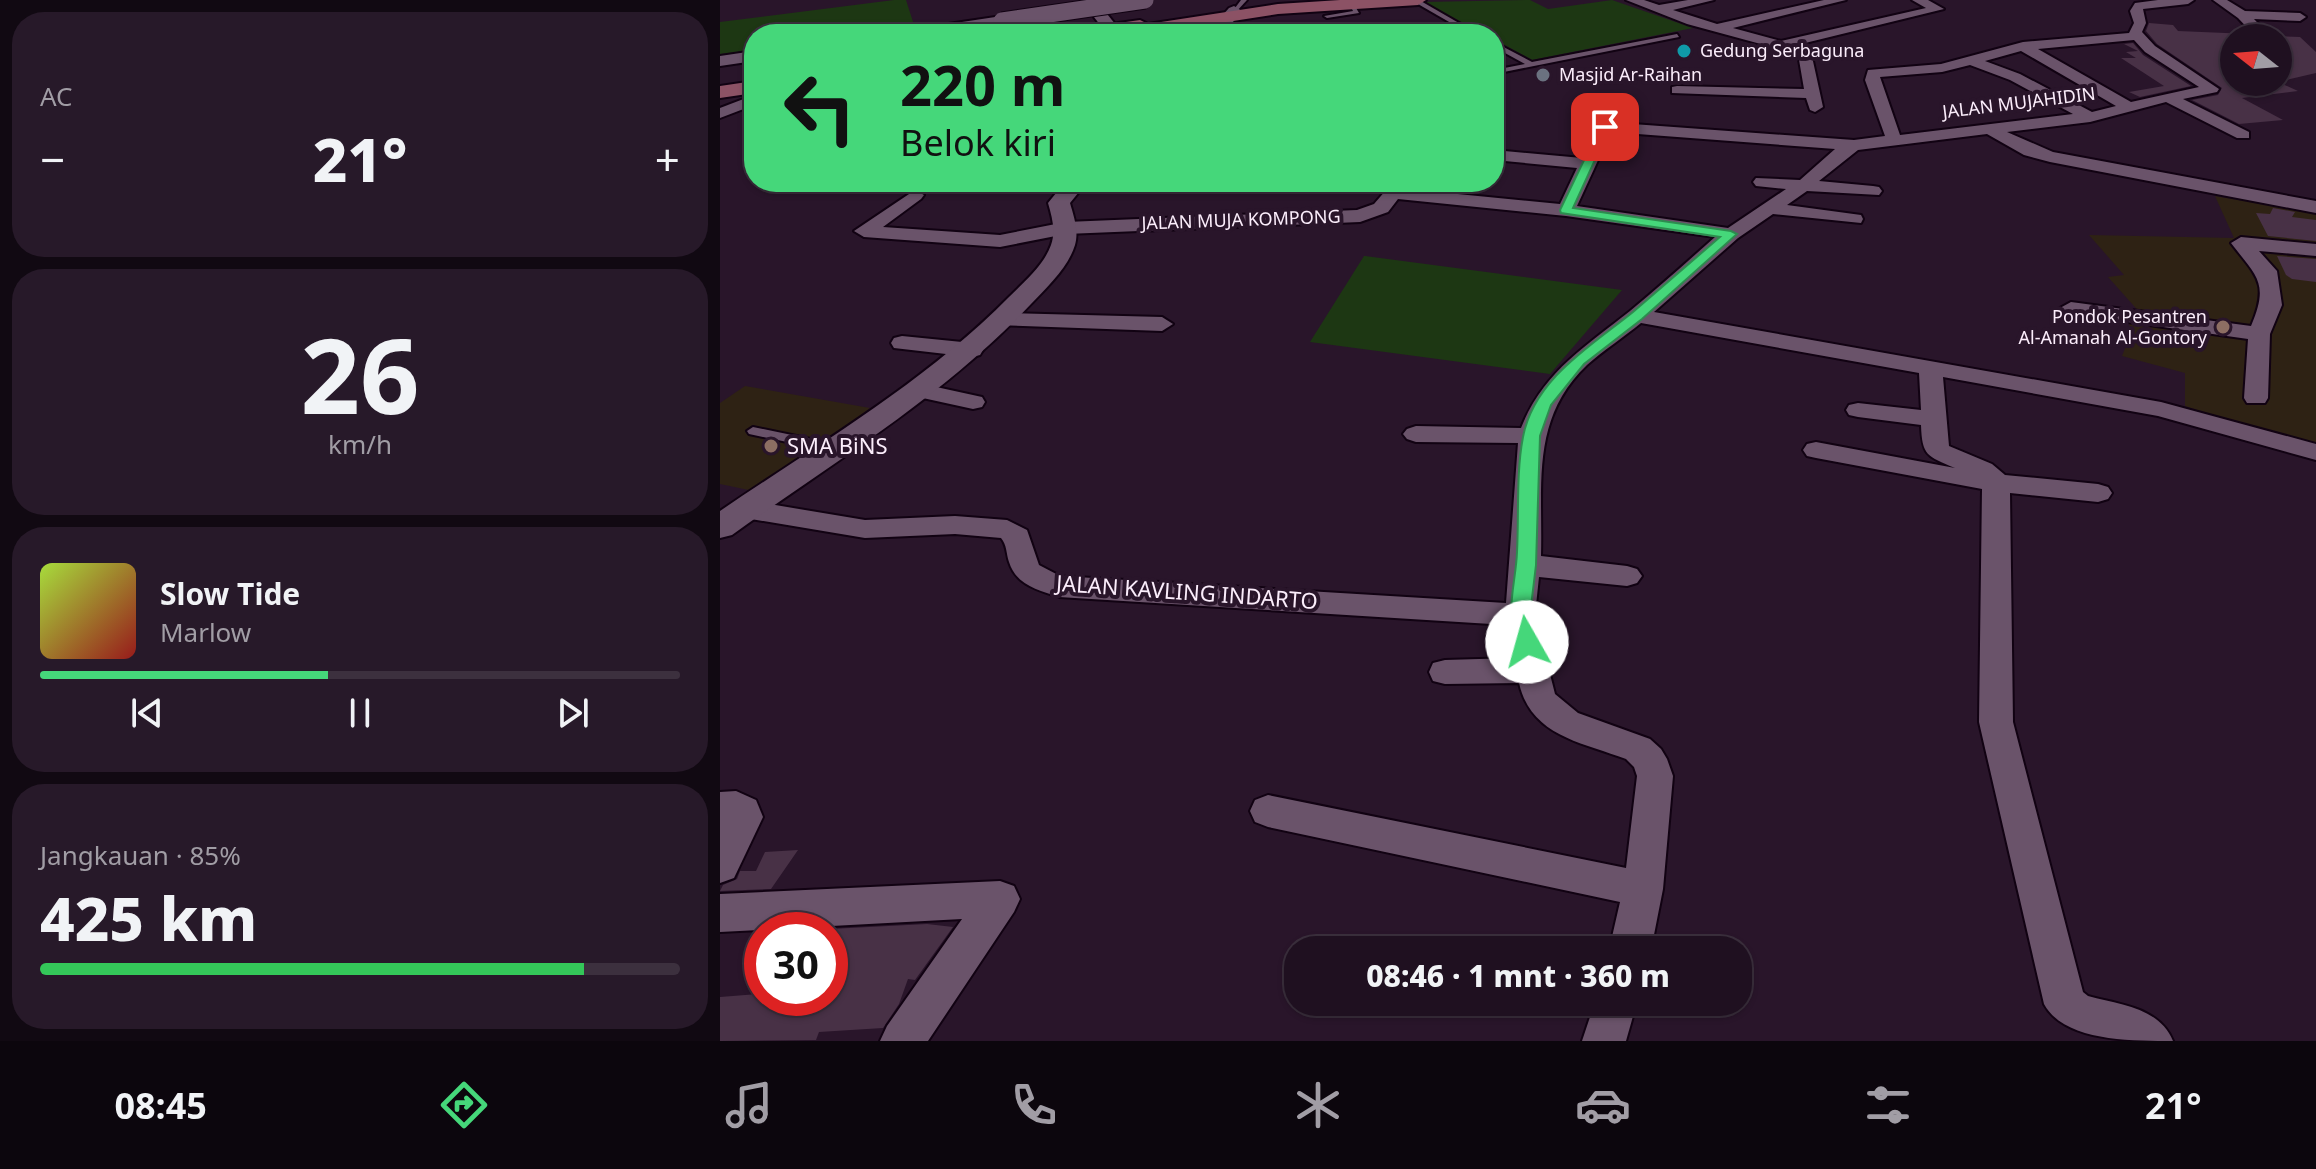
<!DOCTYPE html>
<html lang="id">
<meta charset="utf-8">
<style>
:root{--surface:#1f1020;--page:#271929;--text:#f1f3f6;--muted:#a19da5;--line:#3c303e;--accent:#45d77a}
body{margin:0;font-family:"Noto Sans",sans-serif;background:var(--page);color:var(--text);height:100vh;display:flex;flex-direction:column;font-size:30px;white-space:nowrap}
*{box-sizing:border-box;margin:0}
p{font-size:26px;color:var(--muted)}
.icon{flex:none;width:44px;height:44px;fill:none;stroke:currentColor;stroke-width:2;stroke-linecap:round;stroke-linejoin:round}
.map{position:relative;flex:1;overflow:hidden}
.drawer{display:flex;flex-direction:column;gap:12px;padding:12px;background:#110912;width:720px}
.drawer>*{flex:none}
.top-card{position:absolute;left:24px;top:24px;width:760px;height:168px;border-radius:32px;box-shadow:0 2px 6px #0004,0 0 0 2px var(--line);background:#45d77a;color:#111;overflow:hidden}
.needle{width:52px;rotate:287deg}
.tools{position:absolute;left:1500px;top:24px;display:grid;gap:16px}
.tools a{display:grid;place-items:center;width:72px;height:72px;border-radius:50%;background:var(--surface);box-shadow:0 2px 6px #0004,0 0 0 2px var(--line);font-size:40px}
.speed{position:absolute;left:24px;top:912px;display:flex;gap:16px;font-size:40px;font-weight:700;text-align:center}
.speed>*{display:grid;place-content:center;width:104px;height:104px;border-radius:50%;background:var(--surface);box-shadow:0 2px 6px #0004,0 0 0 2px var(--line);line-height:1}
.speed .limit{border:12px solid #d22;background:#fff;color:#111}
.pin{position:absolute;display:grid;place-items:center;width:68px;height:68px;color:#fff;margin:-34px;border-radius:16px;box-shadow:0 4px 12px #0006}
.me{position:absolute;width:88px;margin:-44px;rotate:353deg;stroke-linejoin:round;filter:drop-shadow(0 0 6px #0008)}
.turn{display:flex;align-items:center;gap:28px;height:168px;padding:0 24px;font-size:36px}
.turn .icon{width:104px;height:104px;stroke-width:2.5}
.turn b{display:block;font-size:56px;line-height:68px}
.big{font-size:60px;font-weight:800;line-height:1.1}
.drawer .card{flex:1;display:flex;flex-direction:column;justify-content:center;gap:12px;min-width:0;padding:0 28px;border-radius:32px;background:var(--page)}
.drawer .dial{align-items:center;gap:0}
.dial b{font-size:104px;line-height:1}
.song{display:flex;align-items:center;gap:24px}
.cover{width:96px;height:96px;border-radius:12px;background:linear-gradient(135deg,hsl(80 70% 55%),hsl(0 70% 35%))}
.played{height:8px;border-radius:4px;background:linear-gradient(90deg,var(--accent) 45%,var(--line) 45%)}
.keys{display:flex;justify-content:space-around;direction:ltr}
.heat{display:flex;justify-content:space-between;align-items:center;font-size:44px;direction:ltr}
.charge{height:12px;border-radius:6px;background:linear-gradient(90deg,#34c759 85%,var(--line) 0)}
.trip{position:absolute;left:564px;top:936px;width:468px;height:80px;border-radius:32px;background:var(--surface);box-shadow:0 2px 6px #0004,0 0 0 2px var(--line);font-weight:800;line-height:80px;text-align:center}
.menu{display:flex;height:128px;justify-content:space-around;align-items:center;background:#0c060d;color:var(--muted)}
.menu .icon{width:56px;height:56px}
.menu .current{color:var(--accent)}
.menu b{font-size:36px;color:var(--text)}
main{display:flex;flex:1;min-height:0}
.map>svg:first-child{display:block}
.education{fill:#2e2214}
.green{fill:#1d3713}
.building{fill:#483146}
.lines{fill:none;stroke-linecap:round;stroke-linejoin:round}
.service-casing{stroke:#110212;stroke-width:4}
.minor-casing{stroke:#110212;stroke-width:4}
.tertiary-casing{stroke:#110212;stroke-width:4}
.secondary-casing{stroke:#110212;stroke-width:4}
.service{fill:#6a536a;fill-rule:evenodd}
.minor{fill:#6a536a;fill-rule:evenodd}
.tertiary{fill:#6a536a;fill-rule:evenodd}
.secondary{fill:#8c5265;fill-rule:evenodd}
.tertiary-bridge-casing{stroke:#110212;stroke-width:19;stroke-linecap:butt}
.tertiary-bridge{stroke:#6a536a;stroke-width:17}
.route{fill:#45d77a;stroke:#2d8c4f;stroke-width:2}
.culture-dot{fill:#0f9aa8;stroke:#29152a;stroke-width:3}
.worship-dot{fill:#6b7280;stroke:#29152a;stroke-width:3}
.education-dot{fill:#8d6e63;stroke:#29152a;stroke-width:3}
.labels{text-anchor:middle;stroke-width:8;stroke-linejoin:round;paint-order:stroke}
.far-poi-label{font-size:18px;fill:#fbedfb;stroke:#29152a;text-anchor:start}
.far-street-label{font-size:18px;fill:#fbedfb;stroke:#29152a}
.poi-label{font-size:22px;fill:#fbedfb;stroke:#29152a;text-anchor:start}
.street-label{font-size:22px;fill:#fbedfb;stroke:#29152a}
</style>
<main>
<section class="drawer">
<div class="card"><p>AC</p>
<div class="heat"><a>−</a><b class="big">21°</b><a>+</a></div>
</div>
<div class="card dial"><b>26</b><p>km/h</p></div>
<div class="card">
<div class="song"><i class="cover"></i><div><b>Slow Tide</b><p>Marlow</p></div></div>
<div class="played"></div>
<div class="keys"><svg class="icon" aria-label="previous" viewBox="0 0 24 24"><path d="M18 5L8 12l10 7zM5 5v14"/></svg><svg class="icon" aria-label="pause" viewBox="0 0 24 24"><path d="M8 5v14M16 5v14"/></svg><svg class="icon" aria-label="next" viewBox="0 0 24 24"><path d="M6 5l10 7-10 7zM19 5v14"/></svg></div>
</div>
<div class="card"><p>Jangkauan · 85%</p><b class="big">425 km</b><div class="charge"></div></div>
</section>
<div class="map">
<svg width="1596" height="1041" viewBox="0 0 1596 1041">
<rect width="100%" height="100%" fill="#29152a"/>
<!-- education -->
<g class="education">
<path d="M708,22L711,34H611L613,24Z"/>
<path d="M1495,196L1596,213V450L1465,406V373L1402,356L1410,336L1409,317L1422,315L1388,277L1404,275L1369,235L1514,238Z"/>
<path d="M25,386L150,408L43,493L0,484V403Z"/>
</g>
<!-- green -->
<g class="green">
<path d="M174,0H186L195,28L154,34H34V50L0,54V22Z"/>
<path d="M810,0L828,9L892,0L973,28L812,60L774,39V34H764L704,2Z"/>
<path d="M644,256H645L902,290L830,374L590,342Z"/>
</g>
<!-- building -->
<g class="building">
<path d="M1429,23L1453,25L1458,31L1529,34L1533,38H1514V82H1558V38L1554,36L1580,37L1596,52V73L1558,82L1578,91L1522,98L1563,120L1519,124L1472,100L1498,95L1502,88L1437,44L1426,31Z"/>
<path d="M1413,43L1423,55L1471,86L1420,97L1409,92L1444,86L1401,58H1416L1406,52L1418,51L1404,44Z"/>
<path d="M1553,208L1575,212L1572,217L1596,220V241L1548,236L1536,213L1550,214Z"/>
<path d="M1557,256L1596,259V282L1572,279L1566,275Z"/>
<path d="M78,850L51,889L0,891L3,885L17,879L20,871H36L45,852Z"/>
<path d="M207,924L233,927L195,980L188,979L179,1004L163,1028L99,1032L96,1040L0,1041V997L38,994L36,998H110V929Z"/>
</g>
<g class="lines">
<!-- service casing -->
<g class="service-casing">
<g id="service">
<path d="M521,0H527L516,12H512Z"/>
<path d="M691,0H699L758,34H750Z"/>
<path d="M632,1L639,13L607,18L604,16L633,11L629,3Z"/>
<path d="M957,34L959,37L774,74V70L805,64L774,47V42L812,62Z"/>
<path d="M33,427L115,444L121,448L115,452L29,434L27,431Z"/>
</g>
</g>
<!-- minor casing -->
<g class="minor-casing">
<g id="minor">
<path d="M906,0H924L939,5L968,0H994L953,10L997,24L1104,0H1126L1013,28L1061,41L1206,8L1192,0H1208L1224,9L1077,45L1091,52L1103,107L1095,112L1090,110L1086,98L952,93V87L957,86L1084,89L1078,54L967,24Z"/>
<path d="M1438,0H1474L1468,4L1423,9L1426,23L1422,32L1435,46L1499,89L1497,92L1463,99L1529,132V138H1517L1446,102L1370,122L1287,132L1333,152L1596,201V213L1330,162L1304,155L1267,134L1138,150L1099,181L1153,186L1159,187L1162,191L1159,195L1087,191L1067,205L1141,215L1143,219L1141,223L1053,214L1018,238L934,312L1441,402L1596,444V460L1438,416L1223,377L1229,446L1272,464L1285,475L1378,484L1388,487L1392,493L1388,499L1378,502L1290,493L1293,722L1363,992L1368,996C1400,1005 1439,1007 1453,1041C1409,1041 1344,1041 1324,1004L1259,722L1262,489L1096,458L1087,456L1083,450L1087,444L1096,442L1235,468C1207,456 1202,456 1201,425L1138,417L1129,415L1126,410L1129,405L1138,403L1201,410L1199,373L921,323C904,337 884,350 867,365C810,419 823,485 821,556L907,566L917,569L922,576L917,583L907,586L819,577L815,615L835,694L858,713L930,739L941,749L947,759L953,776L943,889L931,950H889L900,902L548,827L535,822L530,811L535,800L548,795L906,868L917,776L914,767L906,759C861,742 811,736 799,683L725,684L713,681L709,672L713,663L725,660L794,658L787,625L339,597C318,590 296,585 289,562C286,553 287,545 281,538L235,534L145,538L25,518L15,515L11,509L15,503L25,500L145,520L235,516L287,520L307,530L319,565L340,576L786,603L798,443L696,442L687,439L683,434L687,429L696,426L801,428C823,372 865,347 910,311C939,287 967,262 995,237L846,216L678,199L668,212L640,222L346,234L280,247L144,237L134,231L195,190L204,195L201,199L163,227L280,235L346,222L637,210L654,204L673,182H692L687,189L840,204L857,168L774,160V150L862,158L877,127L885,122L1134,140L1165,136L1145,80L1148,70L1221,64L1303,42L1409,33L1414,23L1410,11L1415,3ZM1414,40L1425,52L1479,87L1411,102L1318,49ZM1301,51L1396,106L1372,112L1300,74L1265,61ZM1250,65L1290,80L1353,114L1180,135L1160,77L1222,72ZM891,132L1115,149L1080,180L1036,178L1033,182L1036,186L1066,189L1008,228L857,206Z"/>
<path d="M1493,0H1507L1525,11L1580,13L1586,17L1580,21L1534,19L1552,38H1537L1518,18Z"/>
<path d="M34,95V105L0,118V108Z"/>
<path d="M1521,237L1596,244V256L1539,251L1557,271L1562,305L1550,334L1548,398L1545,403H1527L1524,398L1528,339L1351,314L1340,308L1351,302L1531,326C1550,282 1536,276 1511,243Z"/>
<path d="M283,313L442,317L453,324L442,331L275,325L272,320L275,315Z"/>
<path d="M182,336L252,343L260,345L263,350L260,355L252,357L174,348L171,343L174,338Z"/>
<path d="M198,383L262,397L265,402L262,407L253,409L189,395L186,390L189,385Z"/>
<path d="M16,791L36,800L43,817L14,878L0,883V792Z"/>
<path d="M280,881L294,886L300,899L294,912L208,1041H160L167,1026L242,919L0,932V894Z"/>
<path d="M875,1002H917L906,1041H862Z"/>
</g>
</g>
<!-- tertiary casing -->
<g class="tertiary-casing">
<g id="tertiary">
<path d="M361,0H376L403,34H387Z"/>
<path d="M514,6L522,11L503,34H486L509,8Z"/>
<path d="M282,16L290,21L288,24L227,34H187L195,29Z"/>
<path d="M34,51V61L0,66V56Z"/>
<path d="M345,182H367L350,203C354,217 359,231 355,245C348,268 327,287 311,304C224,396 115,461 12,535L0,538V511C100,443 204,383 289,297C304,282 324,265 331,245C336,231 332,217 328,203Z"/>
</g>
</g>
<!-- secondary casing -->
<g class="secondary-casing">
<g id="secondary">
<path d="M620,0H706L698,5L558,14L429,34H347L356,29L420,20L428,24L558,4Z"/>
<path d="M34,81V93L0,98V86Z"/>
</g>
</g>
<!-- service -->
<use href="#service" class="service"/>
<!-- minor -->
<use href="#minor" class="minor"/>
<!-- tertiary -->
<use href="#tertiary" class="tertiary"/>
<!-- secondary -->
<use href="#secondary" class="secondary"/>
<!-- tertiary-bridge casing -->
<g class="tertiary-bridge-casing">
<path id="tertiary-bridge" d="M282,21L425,0"/>
</g>
<!-- tertiary-bridge -->
<use href="#tertiary-bridge" class="tertiary-bridge"/>
</g>
<!-- route -->
<path class="route" d="M885,124L890,127L853,208L1011,231L1017,234L922,319L864,364L831,405L820,436L816,565L810,615L817,642L814,647H799C783,618 796,583 797,552C799,515 796,473 803,437C814,379 871,346 913,312C942,287 971,262 1000,237L841,213L840,210L880,127Z"/>
<!-- markers -->
<circle class="culture-dot" cx="964" cy="51" r="8"/>
<circle class="worship-dot" cx="823" cy="75" r="8"/>
<g class="education-dot">
<circle cx="1503" cy="327" r="8"/>
<circle cx="51" cy="446" r="8"/>
</g>
<g class="labels">
<!-- far-poi labels -->
<g class="far-poi-label">
<text x="980" y="57">Gedung Serbaguna</text>
<text x="839" y="81">Masjid Ar-Raihan</text>
<text x="1487" y="323" text-anchor="end">Pondok Pesantren<tspan x="1487" dy="21">Al-Amanah Al-Gontory</tspan></text>
</g>
<!-- far-street labels -->
<g class="far-street-label">
<text transform="translate(1299 103) rotate(-7)" y="6">JALAN MUJAHIDIN</text>
<text transform="translate(521 220) rotate(-2)" y="6">JALAN MUJA KOMPONG</text>
</g>
<!-- poi labels -->
<g class="poi-label">
<text x="67" y="454">SMA BiNS</text>
</g>
<!-- street labels -->
<g class="street-label">
<text transform="translate(467 592) rotate(4)" y="8">JALAN KAVLING INDARTO</text>
</g>
</g>
</svg>
<div class="tools">
<a><svg class="needle" viewBox="-14 -14 28 28"><path d="M0-13l5 13h-10z" fill="#e53935"/><path d="M0 13l5-13h-10z" fill="#a19da5"/></svg></a>
</div>
<div class="speed"><div class="limit">30</div></div>
<div class="pin" style="left:885px;top:127px;background:#d93025"><svg class="icon" aria-label="arrive" viewBox="0 0 24 24"><path d="M6 21V4h12l-3 4 3 4H6"/></svg></div>
<svg class="me" style="left:807px;top:642px" viewBox="-20 -20 40 40"><circle r="19" fill="#fff"/><path d="M0-13L10 11 0 6-10 11z" fill="#45d77a"/></svg>
<div class="trip">08:46 · 1 mnt · 360 m</div>
<div class="top-card">
<div class="turn"><svg class="icon" aria-label="left" viewBox="0 0 24 24"><path d="M17 20v-9H6M10 6l-5 5 5 5"/></svg><div><b>220 m</b>Belok kiri</div></div>
</div>
</div>
</main>
<nav class="menu">
<b>08:45</b>
<svg class="icon current" aria-label="directions" viewBox="0 0 24 24"><path d="M12 3l9 9-9 9-9-9zM9 14v-3h6M13 9l2 2-2 2"/></svg>
<svg class="icon" aria-label="music" viewBox="0 0 24 24"><path d="M9 18V5l10-2v13"/><circle cx="6" cy="18" r="3"/><circle cx="16" cy="16" r="3"/></svg>
<svg class="icon" aria-label="phone" viewBox="0 0 24 24"><path d="M5 4h4l2 5-3 2q2 4 5 5l2-3 5 2v4C11 20 4 13 5 4z"/></svg>
<svg class="icon" aria-label="climate" viewBox="0 0 24 24"><path d="M12 3v18M4 7l16 10M4 17L20 7"/></svg>
<svg class="icon" aria-label="car" viewBox="0 0 24 24"><path d="M5 17H2v-5l4-1 3-4h7l3 4 3 1v5h-3M9 17h6M6 11h13"/><circle cx="7" cy="17" r="2"/><circle cx="17" cy="17" r="2"/></svg>
<svg class="icon" aria-label="filters" viewBox="0 0 24 24"><path d="M4 7h16M4 17h16"/><circle cx="9" cy="7" r="2"/><circle cx="15" cy="17" r="2"/></svg>
<b>21°</b>
</nav>
